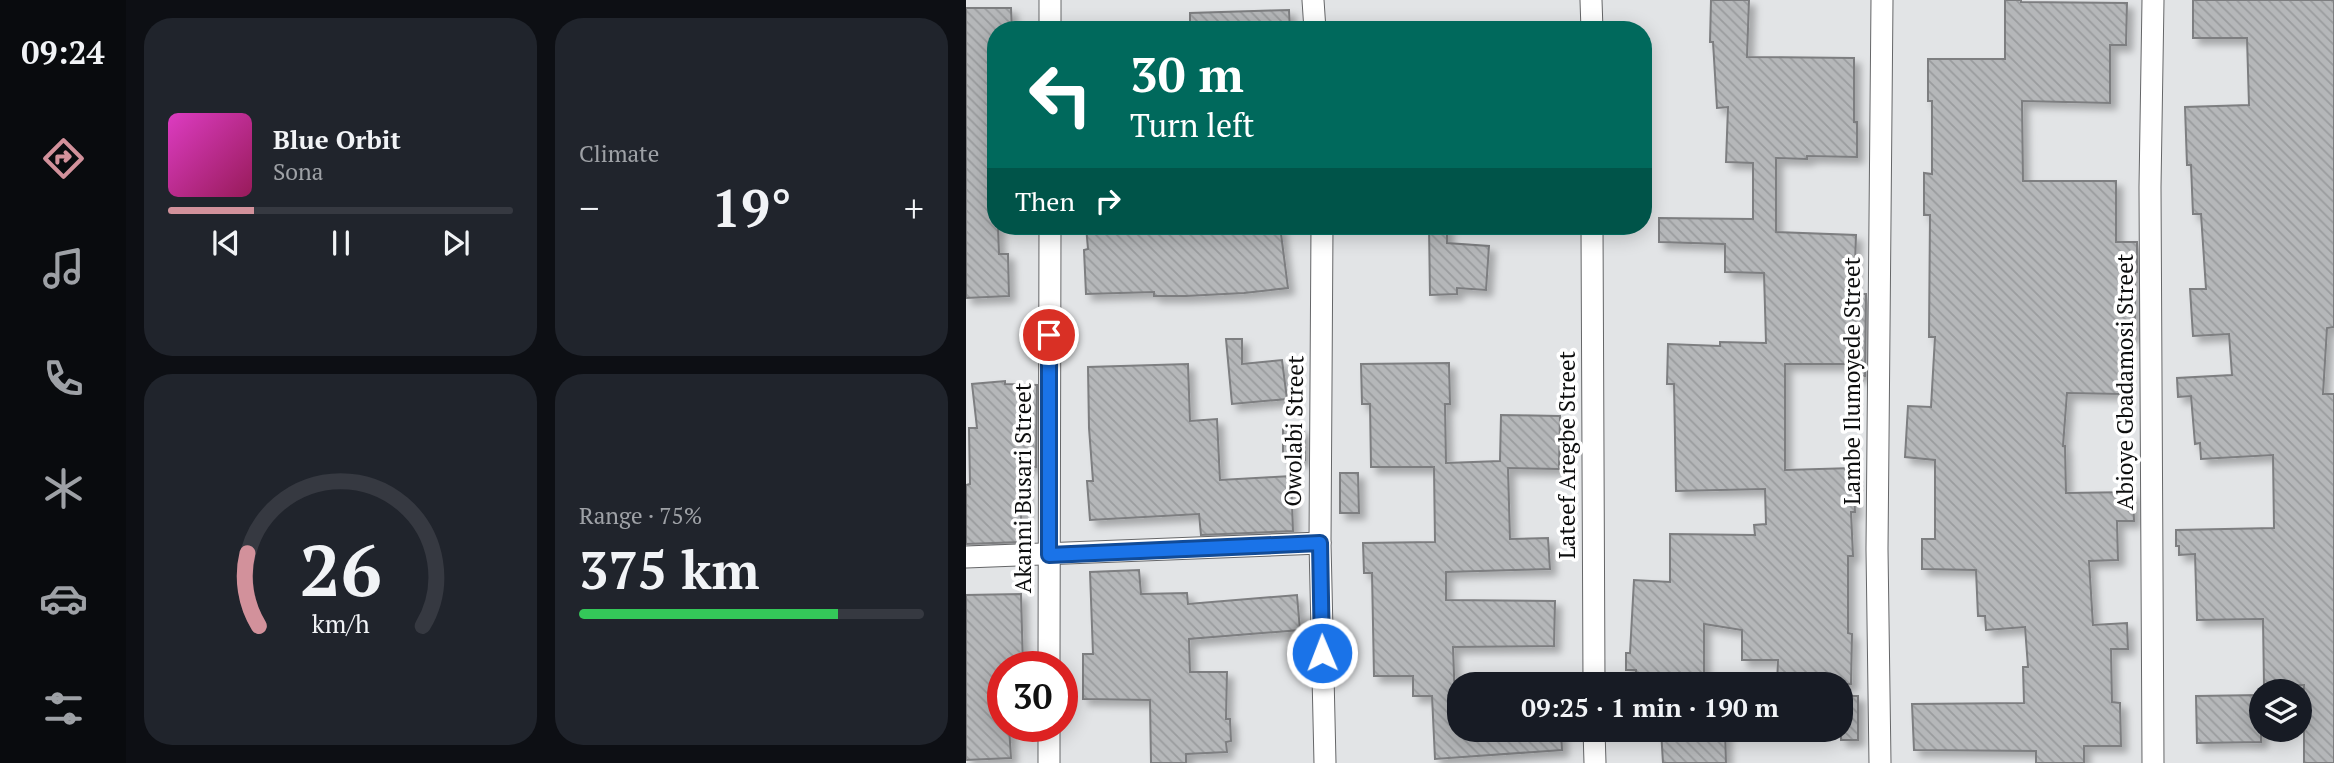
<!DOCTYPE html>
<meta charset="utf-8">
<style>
:root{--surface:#171b24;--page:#20242c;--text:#f1f3f6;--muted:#9ea1a6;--line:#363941;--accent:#d2919b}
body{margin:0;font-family:"PT Serif",serif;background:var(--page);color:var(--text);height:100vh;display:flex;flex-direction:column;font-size:26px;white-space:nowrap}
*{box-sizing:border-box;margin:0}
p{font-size:23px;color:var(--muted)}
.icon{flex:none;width:38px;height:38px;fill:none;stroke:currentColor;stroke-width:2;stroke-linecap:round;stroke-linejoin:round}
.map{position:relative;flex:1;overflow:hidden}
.panel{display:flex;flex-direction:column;gap:18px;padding:18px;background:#0d0f14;width:840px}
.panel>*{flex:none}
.hud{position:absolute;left:21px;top:21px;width:665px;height:214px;border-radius:28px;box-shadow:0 4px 18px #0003;background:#00695c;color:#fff;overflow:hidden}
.fabs{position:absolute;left:1283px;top:679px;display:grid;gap:14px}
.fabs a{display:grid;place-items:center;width:63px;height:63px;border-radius:50%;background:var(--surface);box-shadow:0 4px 18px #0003;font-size:35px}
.speed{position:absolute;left:21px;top:651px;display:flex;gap:14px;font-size:35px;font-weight:700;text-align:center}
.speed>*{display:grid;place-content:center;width:91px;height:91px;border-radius:50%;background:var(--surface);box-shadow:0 4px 18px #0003;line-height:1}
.speed .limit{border:10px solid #d22;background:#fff;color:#111}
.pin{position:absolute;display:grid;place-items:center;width:60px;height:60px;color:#fff;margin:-30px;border:4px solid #fff;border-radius:50%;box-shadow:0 2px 7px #0007}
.me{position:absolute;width:77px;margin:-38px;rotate:359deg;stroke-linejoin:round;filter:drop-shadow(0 0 5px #0008)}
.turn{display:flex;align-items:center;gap:24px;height:147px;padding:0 28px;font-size:32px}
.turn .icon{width:91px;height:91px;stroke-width:2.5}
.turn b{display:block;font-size:49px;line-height:60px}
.then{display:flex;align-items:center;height:66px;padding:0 28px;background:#0003;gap:14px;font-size:26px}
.big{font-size:52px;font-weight:800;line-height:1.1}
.panel .widget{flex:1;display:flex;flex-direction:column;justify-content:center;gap:10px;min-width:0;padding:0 24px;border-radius:28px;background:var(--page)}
.panel .dial{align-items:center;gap:0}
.dial svg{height:182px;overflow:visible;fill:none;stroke:var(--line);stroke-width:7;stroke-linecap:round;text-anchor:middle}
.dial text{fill:var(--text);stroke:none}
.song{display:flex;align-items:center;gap:21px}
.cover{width:84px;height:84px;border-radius:10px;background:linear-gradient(135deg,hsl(310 70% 55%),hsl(330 70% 35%))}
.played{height:7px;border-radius:4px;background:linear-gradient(90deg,var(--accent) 25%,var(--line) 25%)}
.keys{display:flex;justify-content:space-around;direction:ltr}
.heat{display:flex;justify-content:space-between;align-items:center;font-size:38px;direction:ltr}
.charge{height:10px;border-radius:5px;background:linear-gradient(90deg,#34c759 75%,var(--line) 0)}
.panel .tiles{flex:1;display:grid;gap:18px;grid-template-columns:repeat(2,1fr)}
.trip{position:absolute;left:481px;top:672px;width:406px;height:70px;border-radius:28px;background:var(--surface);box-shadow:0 4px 18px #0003;font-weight:800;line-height:70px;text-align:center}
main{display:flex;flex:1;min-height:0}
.tab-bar{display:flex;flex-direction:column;width:126px;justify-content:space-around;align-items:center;background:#090b0e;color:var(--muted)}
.tab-bar .icon{width:49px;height:49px}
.tab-bar .active{color:var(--accent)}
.tab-bar b{font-size:32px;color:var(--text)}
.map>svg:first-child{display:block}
.building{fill:url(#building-back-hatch);stroke:#7d7e80;stroke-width:2;filter:url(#shadow)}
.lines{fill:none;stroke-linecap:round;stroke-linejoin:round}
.minor-casing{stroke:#656668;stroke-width:23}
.minor{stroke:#fff;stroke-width:21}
.route-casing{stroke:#114b97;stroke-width:18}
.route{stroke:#1a73e8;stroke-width:12}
.labels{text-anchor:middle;stroke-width:7;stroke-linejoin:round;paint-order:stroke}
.street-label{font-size:23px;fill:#0d0e0e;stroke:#fff}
</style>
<main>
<nav class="tab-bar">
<b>09:24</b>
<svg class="icon active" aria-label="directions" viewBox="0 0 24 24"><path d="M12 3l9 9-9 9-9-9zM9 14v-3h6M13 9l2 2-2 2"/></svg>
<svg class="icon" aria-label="music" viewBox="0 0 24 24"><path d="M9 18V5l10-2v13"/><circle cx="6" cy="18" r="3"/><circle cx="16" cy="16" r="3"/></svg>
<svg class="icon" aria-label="phone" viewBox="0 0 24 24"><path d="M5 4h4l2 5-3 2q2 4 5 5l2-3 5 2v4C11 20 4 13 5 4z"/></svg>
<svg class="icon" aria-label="climate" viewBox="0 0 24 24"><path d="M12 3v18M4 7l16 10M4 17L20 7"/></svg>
<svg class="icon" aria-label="car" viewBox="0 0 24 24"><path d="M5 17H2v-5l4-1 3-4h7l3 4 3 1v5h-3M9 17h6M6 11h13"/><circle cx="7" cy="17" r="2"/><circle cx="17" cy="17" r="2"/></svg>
<svg class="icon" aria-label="filters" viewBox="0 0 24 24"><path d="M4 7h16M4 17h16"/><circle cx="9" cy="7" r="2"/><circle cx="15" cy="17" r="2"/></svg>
</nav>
<section class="panel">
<div class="tiles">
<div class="widget">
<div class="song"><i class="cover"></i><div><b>Blue Orbit</b><p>Sona</p></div></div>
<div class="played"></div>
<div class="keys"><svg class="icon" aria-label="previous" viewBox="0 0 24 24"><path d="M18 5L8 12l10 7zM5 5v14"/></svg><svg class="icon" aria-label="pause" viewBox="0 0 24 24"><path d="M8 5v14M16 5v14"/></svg><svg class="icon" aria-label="next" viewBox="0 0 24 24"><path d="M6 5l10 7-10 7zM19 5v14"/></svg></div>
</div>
<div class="widget"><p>Climate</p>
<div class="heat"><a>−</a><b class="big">19°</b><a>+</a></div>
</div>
<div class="widget dial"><svg viewBox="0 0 100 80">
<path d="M14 69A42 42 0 1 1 86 69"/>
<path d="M14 69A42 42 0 0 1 9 37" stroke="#d2919b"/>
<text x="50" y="56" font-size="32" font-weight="700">26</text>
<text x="50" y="72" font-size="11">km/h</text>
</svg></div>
<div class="widget"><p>Range · 75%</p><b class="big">375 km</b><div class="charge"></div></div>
</div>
</section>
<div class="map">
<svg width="1368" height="763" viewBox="0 0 1368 763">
<defs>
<pattern id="building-back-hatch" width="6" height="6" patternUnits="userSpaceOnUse" patternTransform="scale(1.75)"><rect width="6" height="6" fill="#b5b7b9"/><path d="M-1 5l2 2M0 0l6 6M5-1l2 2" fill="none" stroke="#9a9c9e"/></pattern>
<filter id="shadow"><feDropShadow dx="6" dy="6" stdDeviation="3.5" flood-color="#0004"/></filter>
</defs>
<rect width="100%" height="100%" fill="#e2e4e6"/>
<!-- building -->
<g class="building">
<path d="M745,0H783L781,57L888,58V122H891V157L841,156V159L810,158V232L890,235L888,294H900L899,376H880V364H819V470L887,468L889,512H885L887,556H882V633L886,634L885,684H811L812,660H776V630L738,624V684H670V670H660V653H664L668,580L704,582V534L789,535L788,525L800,524L799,489L710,491L708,384H701L702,344L754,346V342L800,343L798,273L759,272V244L693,242V218L787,219V163L760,162L762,107L751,108L747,42H744Z"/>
<path d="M1039,0H1055V2L1161,3L1160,45H1144V103L1056,101L1057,181H1150V242H1171V272H1169V337L1155,336V394L1101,393L1097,446H1099L1100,493L1167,492L1168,521H1151L1152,560L1123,561L1127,625L1161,623L1162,649H1145L1146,702L1154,703L1155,746H1118V763H1070V751L948,750L946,704L1058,703L1057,667H1062L1059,627L1020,630L1019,616H1012L1010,570L956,569V539H969V460L939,457L942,406L965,407L969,337H963L964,215H958V173L966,174V101H962V59H1039Z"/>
<path d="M1227,0H1368V327L1361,328L1357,394H1368V763H1338V685L1298,686L1297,619L1231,620L1229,554L1213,555V546H1210V530L1308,528L1307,455L1235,459L1234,443L1229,444L1225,396L1212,397L1211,378L1266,375L1263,334L1227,336L1224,289H1240L1235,214H1227L1225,165H1221L1219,107L1283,105L1281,38H1227Z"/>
<path d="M0,8H45L46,30H30V226H32L33,254H42L43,296L0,298Z"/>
<path d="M323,10L324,30H224V13Z"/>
<path d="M120,226H259V230L314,226L322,288L278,293L220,296H188V292L120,294L118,250L122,249Z"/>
<path d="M463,226H481V243L523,246L520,290L491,288V294L464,295Z"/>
<path d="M260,339H276V364L316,360L321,399L266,404Z"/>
<path d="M483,363L484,404H479L480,463L534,461L535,415L594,416L593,469L542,468L544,539L582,538L584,569L480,572V600L589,601L588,646L487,647L490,730H595L596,750L469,759L466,696H447V676H408L406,573H398L397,543L469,542L468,467H405L404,404H396L395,364Z"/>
<path d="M222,364L224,421L251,419L254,480L325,476L327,531L235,535L233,514L124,520L121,481H127L123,428L122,367Z"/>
<path d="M39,381V384L71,385L70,467H57L61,512L55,513V542L0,544V485L4,484L3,428H11L6,384Z"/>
<path d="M317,429H338L339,460H317Z"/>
<path d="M374,473H392L393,513H374Z"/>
<path d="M173,570L175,594L221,593L222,604L331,595L334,630L223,639L224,672H261L260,719H264L265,741L260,742L261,752L220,754V763H185L184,700L117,699V654H127L124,572Z"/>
<path d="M55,594L57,667H37V726H43L45,758L0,760V595Z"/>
<path d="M1295,695V742L1231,743L1230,696Z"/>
<rect x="875" y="696" width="17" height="44"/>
<path d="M695,730H759L760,763H697Z"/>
</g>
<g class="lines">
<!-- minor casing -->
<g class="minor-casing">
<g id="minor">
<path d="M347,0L349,30"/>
<path d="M625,0L626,30"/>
<path d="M84,30V0"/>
<path d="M356,226L354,543L359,763"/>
<path d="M626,226L628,684"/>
<path d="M0,557L354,543"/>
<path d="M83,667L84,226"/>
<path d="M83,726V763"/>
<path d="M628,730L629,763"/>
<path d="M914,763L911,549L916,0"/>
<path d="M1187,763L1184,187L1187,0"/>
</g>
</g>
<!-- minor -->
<use href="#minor" class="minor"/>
</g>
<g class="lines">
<!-- route casing -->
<g class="route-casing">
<path id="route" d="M83,335V555L354,543L356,653"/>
</g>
<!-- route -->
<use href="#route" class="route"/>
</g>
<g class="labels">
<!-- street labels -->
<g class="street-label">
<text transform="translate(886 381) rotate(-90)" y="8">Lambe Ilumoyede Street</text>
<text transform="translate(1159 382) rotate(-90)" y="8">Abioye Gbadamosi Street</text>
<text transform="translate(328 431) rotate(-89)" y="8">Owolabi Street</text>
<text transform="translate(601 455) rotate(-90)" y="8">Lateef Aregbe Street</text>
<text transform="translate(57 488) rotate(-90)" y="8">Akanni Busari Street</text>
</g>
</g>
</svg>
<div class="fabs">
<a><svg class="icon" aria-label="layers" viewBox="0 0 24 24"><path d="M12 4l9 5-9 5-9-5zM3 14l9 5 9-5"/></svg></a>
</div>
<div class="speed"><div class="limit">30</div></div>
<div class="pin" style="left:83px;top:335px;background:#d93025"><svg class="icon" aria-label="arrive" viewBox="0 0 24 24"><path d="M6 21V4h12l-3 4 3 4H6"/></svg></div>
<svg class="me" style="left:356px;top:653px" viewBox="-20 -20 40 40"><circle r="17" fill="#1a73e8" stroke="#fff" stroke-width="3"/><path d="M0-11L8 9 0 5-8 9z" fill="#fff"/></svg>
<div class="trip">09:25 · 1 min · 190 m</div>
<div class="hud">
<div class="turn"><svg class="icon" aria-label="left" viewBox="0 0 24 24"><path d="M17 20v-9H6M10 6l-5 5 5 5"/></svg><div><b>30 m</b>Turn left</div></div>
<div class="then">Then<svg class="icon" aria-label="right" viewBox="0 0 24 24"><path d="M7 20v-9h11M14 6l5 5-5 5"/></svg></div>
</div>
</div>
</main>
